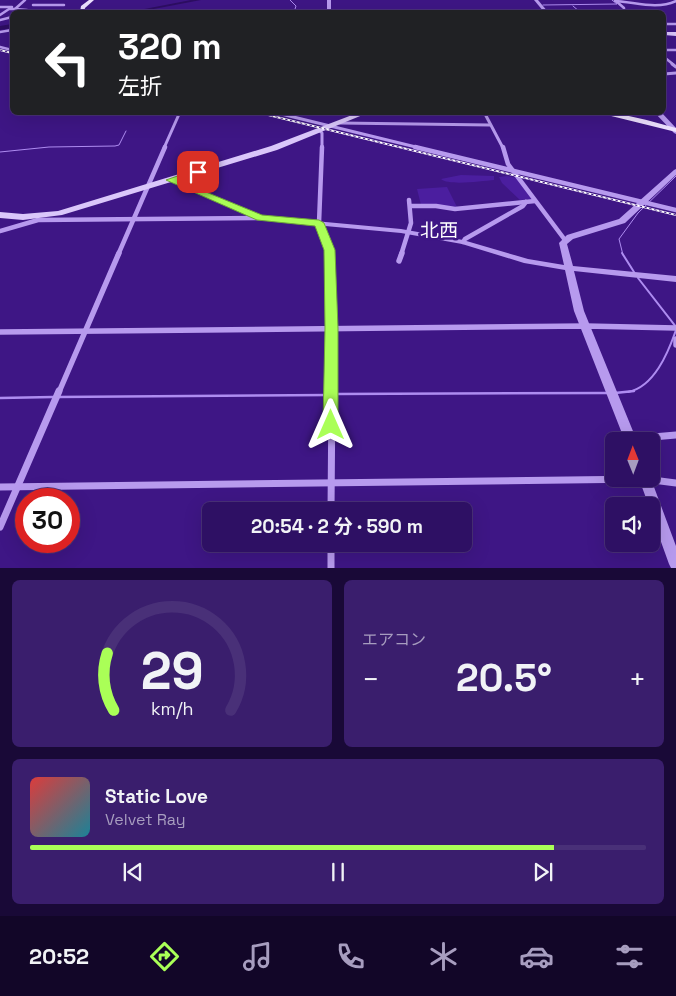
<!DOCTYPE html>
<html lang="ja">
<meta charset="utf-8">
<style>
:root{--surface:#2e1064;--page:#3a1e6d;--text:#f1f3f6;--muted:#a79dbf;--line:#493078;--accent:#aaff57}
body{margin:0;font-family:"Space Grotesk","Noto Sans JP",sans-serif;background:var(--page);color:var(--text);height:100vh;display:flex;flex-direction:column;font-size:19px;white-space:nowrap}
*{box-sizing:border-box;margin:0}
p{font-size:16px;color:var(--muted)}
.icon{flex:none;width:28px;height:28px;fill:none;stroke:currentColor;stroke-width:2;stroke-linecap:round;stroke-linejoin:round}
.map{position:relative;height:568px;overflow:hidden}
.drawer{display:flex;flex-direction:column;gap:12px;padding:12px;background:#190937;flex:1}
.drawer>*{flex:none}
.top-card{position:absolute;left:10px;top:10px;width:656px;height:105px;border-radius:8px;box-shadow:0 5px 20px #0002,0 0 0 1px var(--line);background:#202124;color:#fff;overflow:hidden}
.needle{width:32px;rotate:359deg}
.controls{position:absolute;left:605px;top:432px;display:grid;gap:10px}
.controls a{display:grid;place-items:center;width:55px;height:55px;border-radius:8px;background:var(--surface);box-shadow:0 5px 20px #0002,0 0 0 1px var(--line);font-size:25px}
.speed{position:absolute;left:15px;top:488px;display:flex;gap:10px;font-size:25px;font-weight:700;text-align:center}
.speed>*{display:grid;place-content:center;width:65px;height:65px;border-radius:50%;background:var(--surface);box-shadow:0 5px 20px #0002,0 0 0 1px var(--line);line-height:1}
.speed .limit{border:8px solid #d22;background:#fff;color:#111}
.pin{position:absolute;display:grid;place-items:center;width:42px;height:42px;color:#fff;margin:-21px;border-radius:10px;box-shadow:0 2px 8px #0006}
.me{position:absolute;width:55px;margin:-28px;rotate:0deg;stroke-linejoin:round;filter:drop-shadow(0 0 4px #0008)}
.turn{display:flex;align-items:center;gap:18px;height:105px;padding:0 25px;font-size:22px}
.turn .icon{width:65px;height:65px;stroke-width:2.5}
.turn b{display:block;font-size:35px;line-height:42px}
.big{font-size:38px;font-weight:700;line-height:1.1}
.drawer .tile{flex:1;display:flex;flex-direction:column;justify-content:center;gap:8px;min-width:0;padding:0 18px;border-radius:8px;background:var(--page)}
.drawer .dial{align-items:center;gap:0}
.dial svg{height:130px;overflow:visible;fill:none;stroke:var(--line);stroke-width:7;stroke-linecap:round;text-anchor:middle}
.dial text{fill:var(--text);stroke:none}
.song{display:flex;align-items:center;gap:15px}
.cover{width:60px;height:60px;border-radius:8px;background:linear-gradient(135deg,hsl(0 70% 55%),hsl(190 70% 35%))}
.played{height:5px;border-radius:2px;background:linear-gradient(90deg,var(--accent) 85%,var(--line) 85%)}
.keys{display:flex;justify-content:space-around;direction:ltr}
.heat{display:flex;justify-content:space-between;align-items:center;font-size:28px;direction:ltr}
.drawer .tiles{flex:1;display:grid;gap:12px;grid-template-columns:1fr 1fr}
.tile:last-child{grid-column:span 2}
.trip{position:absolute;left:202px;top:502px;width:270px;height:50px;border-radius:8px;background:var(--surface);box-shadow:0 5px 20px #0002,0 0 0 1px var(--line);font-weight:700;line-height:50px;text-align:center}
.tabs{display:flex;height:80px;justify-content:space-around;align-items:center;background:#120628;color:var(--muted)}
.tabs .icon{width:35px;height:35px}
.tabs .on{color:var(--accent)}
.tabs b{font-size:22px;color:var(--text)}
.map>svg:first-child{display:block}
.green{fill:#4b1e9f}
.lines{fill:none;stroke-linecap:round;stroke-linejoin:round}
.stream-far2{stroke:#ae8cf1;stroke-width:1}
.stream-far1{stroke:#ae8cf1;stroke-width:2}
.stream{stroke:#ae8cf1;stroke-width:2.5}
.river{fill:#2d0e62;fill-rule:evenodd}
.minor-far4{stroke:#b79aee;stroke-width:2.5}
.minor-far3{stroke:#b79aee;stroke-width:3}
.minor-far2{stroke:#b79aee;stroke-width:4.5}
.minor-far1{stroke:#b79aee;stroke-width:5.5}
.minor{stroke:#b79aee;stroke-width:7}
.tertiary{fill:#b79aee;fill-rule:evenodd}
.secondary{fill:#dac7fa;fill-rule:evenodd}
.primary{fill:#ede1ff;fill-rule:evenodd}
.rail-casing{stroke:#fff;stroke-width:2}
.rail{stroke:#3e1685;stroke-width:1;stroke-dasharray:2.5;stroke-linecap:butt}
.route{fill:#aaff57;stroke:#6ea639}
.labels{text-anchor:middle;stroke-width:5;stroke-linejoin:round;paint-order:stroke}
.neighbourhood-label{font-size:19px;fill:#fff;stroke:#3e1685}
</style>
<div class="map">
<svg width="676" height="569" viewBox="0 0 676 569">
<rect width="100%" height="100%" fill="#3e1685"/>
<!-- green -->
<g class="green">
<path d="M461,175L494,176V180C482,181 449,186 441,179Z"/>
<path d="M507,176L518,178L533,199L520,200L502,183L499,177Z"/>
<path d="M447,187L457,207L421,205L417,189Z"/>
</g>
<g class="lines">
<!-- stream-far2 -->
<g class="stream-far2">
<path d="M290,0L296,6L294,12"/>
<path d="M543,5L617,4L612,0"/>
<path d="M573,6L580,12"/>
<path d="M0,152L49,147L115,146L119,145L126,131"/>
<path d="M623,255L619,239L638,213L676,176"/>
</g>
<!-- stream-far1 -->
<g class="stream-far1">
<path d="M622,253L634,272"/>
<path d="M638,278L676,327"/>
<path d="M628,392C654,387 668,353 676,330"/>
</g>
<!-- stream -->
<g class="stream">
<path d="M615,393L634,391"/>
<path d="M335,394L608,393"/>
<path d="M57,397L330,395"/>
<path d="M0,398L53,397"/>
</g>
<!-- river -->
<g class="river">
<path d="M191,0H201L138,12H129Z"/>
<path d="M12,24V28L0,30V26Z"/>
</g>
<!-- minor-far4 -->
<g class="minor-far4">
<path d="M25,0L15,9L27,10"/>
<path d="M615,1C635,2 657,10 676,1"/>
<path d="M616,1L624,8V12"/>
<path d="M33,5H64"/>
<path d="M0,7H12"/>
<path d="M29,11L43,12"/>
<path d="M0,15L9,9H15"/>
<path d="M0,20L12,17"/>
<path d="M664,24H676"/>
<path d="M0,32L12,30"/>
<path d="M0,47L12,50"/>
<path d="M664,50H676"/>
<path d="M664,57L674,65"/>
</g>
<!-- minor-far3 -->
<g class="minor-far3">
<path d="M672,64L676,67"/>
<path d="M664,74L676,73"/>
<path d="M273,112L420,148"/>
<path d="M484,112L503,148"/>
<path d="M340,123L490,125"/>
<path d="M320,131L322,133V148"/>
<path d="M164,148L180,112"/>
</g>
<!-- minor-far2 -->
<g class="minor-far2">
<path d="M322,147L319,223L329,255"/>
<path d="M415,147L676,210"/>
<path d="M503,147L508,164L565,240"/>
<path d="M411,206H436L455,209L535,201"/>
<path d="M0,231L38,220L260,218"/>
<path d="M463,242L465,239L523,206L526,202"/>
<path d="M118,255L165,147"/>
<path d="M401,255L411,223L409,200"/>
</g>
<!-- minor-far1 -->
<g class="minor-far1">
<path d="M329,253L332,328V392"/>
<path d="M399,261L402,253"/>
<path d="M0,332L586,326L676,328"/>
<path d="M676,339V345"/>
<path d="M59,392L119,253"/>
</g>
<!-- minor -->
<g class="minor">
<path d="M630,439L676,435"/>
<path d="M0,487L645,479L676,483"/>
<path d="M331,511L332,391"/>
<path d="M0,527L59,391"/>
<path d="M331,544V569"/>
</g>
<!-- tertiary -->
<g class="tertiary">
<rect x="327" y="0" width="4" height="12"/>
<path d="M534,0H538L548,12H544Z"/>
<path d="M654,112H661L676,128V134L674,133Z"/>
<path d="M676,169V175L625,223L573,239L567,244L573,266L676,276V282L574,271L584,311L637,441H625L574,311L565,270L524,263L462,244L401,233L260,220L167,180L168,179H172L261,216L401,229L463,240L528,259L564,265L559,243L567,235L619,219L674,170Z"/>
<path d="M639,479H651L676,546V569L671,568L669,564L651,514V506H649Z"/>
</g>
<!-- secondary -->
<g class="secondary">
<path d="M676,32V36L664,35V32Z"/>
<path d="M360,112H370L277,150L62,215L23,220L0,218V212L23,214L58,211L271,146Z"/>
</g>
<!-- primary -->
<g class="primary">
<path d="M89,0H94L85,8L84,12H80L81,6Z"/>
<path d="M369,112L365,115L361,113V112Z"/>
<path d="M595,112C622,112 649,121 676,128V132Z"/>
</g>
<!-- rail casing -->
<g class="rail-casing">
<g id="rail">
<path d="M0,50L12,53"/>
<path d="M256,112L676,215"/>
</g>
</g>
<!-- rail -->
<use href="#rail" class="rail"/>
</g>
<!-- route -->
<path class="route" d="M198,169L203,172L202,173L179,181L262,215L319,220L324,223L335,250L338,328V425L336,429L331,431L326,429L323,425L325,328L324,250L315,226L257,220L166,180Z"/>
<g class="labels">
<!-- neighbourhood labels -->
<g class="neighbourhood-label">
<text x="439" y="237">北西</text>
</g>
</g>
</svg>
<div class="controls">
<a><svg class="needle" viewBox="-14 -14 28 28"><path d="M0-13l5 13h-10z" fill="#e53935"/><path d="M0 13l5-13h-10z" fill="#a79dbf"/></svg></a>
<a><svg class="icon" aria-label="sound" viewBox="0 0 24 24"><path d="M4 9h4l5-4v14l-5-4H4zM17 9q2 3 0 6"/></svg></a>
</div>
<div class="speed"><div class="limit">30</div></div>
<div class="pin" style="left:198px;top:172px;background:#d93025"><svg class="icon" aria-label="arrive" viewBox="0 0 24 24"><path d="M6 21V4h12l-3 4 3 4H6"/></svg></div>
<svg class="me" style="left:331px;top:425px" viewBox="-20 -20 40 40"><path d="M0-17L14 15 0 8-14 15z" fill="#aaff57" stroke="#fff" stroke-width="4"/></svg>
<div class="trip">20:54 · 2 分 · 590 m</div>
<div class="top-card">
<div class="turn"><svg class="icon" aria-label="left" viewBox="0 0 24 24"><path d="M17 20v-9H6M10 6l-5 5 5 5"/></svg><div><b>320 m</b>左折</div></div>
</div>
</div>
<section class="drawer">
<div class="tiles">
<div class="tile dial"><svg viewBox="0 0 100 80">
<path d="M14 69A42 42 0 1 1 86 69"/>
<path d="M14 69A42 42 0 0 1 10 34" stroke="#aaff57"/>
<text x="50" y="56" font-size="32" font-weight="700">29</text>
<text x="50" y="72" font-size="11">km/h</text>
</svg></div>
<div class="tile"><p>エアコン</p>
<div class="heat"><a>−</a><b class="big">20.5°</b><a>+</a></div>
</div>
<div class="tile">
<div class="song"><i class="cover"></i><div><b>Static Love</b><p>Velvet Ray</p></div></div>
<div class="played"></div>
<div class="keys"><svg class="icon" aria-label="previous" viewBox="0 0 24 24"><path d="M18 5L8 12l10 7zM5 5v14"/></svg><svg class="icon" aria-label="pause" viewBox="0 0 24 24"><path d="M8 5v14M16 5v14"/></svg><svg class="icon" aria-label="next" viewBox="0 0 24 24"><path d="M6 5l10 7-10 7zM19 5v14"/></svg></div>
</div>
</div>
</section>
<nav class="tabs">
<b>20:52</b>
<svg class="icon on" aria-label="directions" viewBox="0 0 24 24"><path d="M12 3l9 9-9 9-9-9zM9 14v-3h6M13 9l2 2-2 2"/></svg>
<svg class="icon" aria-label="music" viewBox="0 0 24 24"><path d="M9 18V5l10-2v13"/><circle cx="6" cy="18" r="3"/><circle cx="16" cy="16" r="3"/></svg>
<svg class="icon" aria-label="phone" viewBox="0 0 24 24"><path d="M5 4h4l2 5-3 2q2 4 5 5l2-3 5 2v4C11 20 4 13 5 4z"/></svg>
<svg class="icon" aria-label="climate" viewBox="0 0 24 24"><path d="M12 3v18M4 7l16 10M4 17L20 7"/></svg>
<svg class="icon" aria-label="car" viewBox="0 0 24 24"><path d="M5 17H2v-5l4-1 3-4h7l3 4 3 1v5h-3M9 17h6M6 11h13"/><circle cx="7" cy="17" r="2"/><circle cx="17" cy="17" r="2"/></svg>
<svg class="icon" aria-label="filters" viewBox="0 0 24 24"><path d="M4 7h16M4 17h16"/><circle cx="9" cy="7" r="2"/><circle cx="15" cy="17" r="2"/></svg>
</nav>
